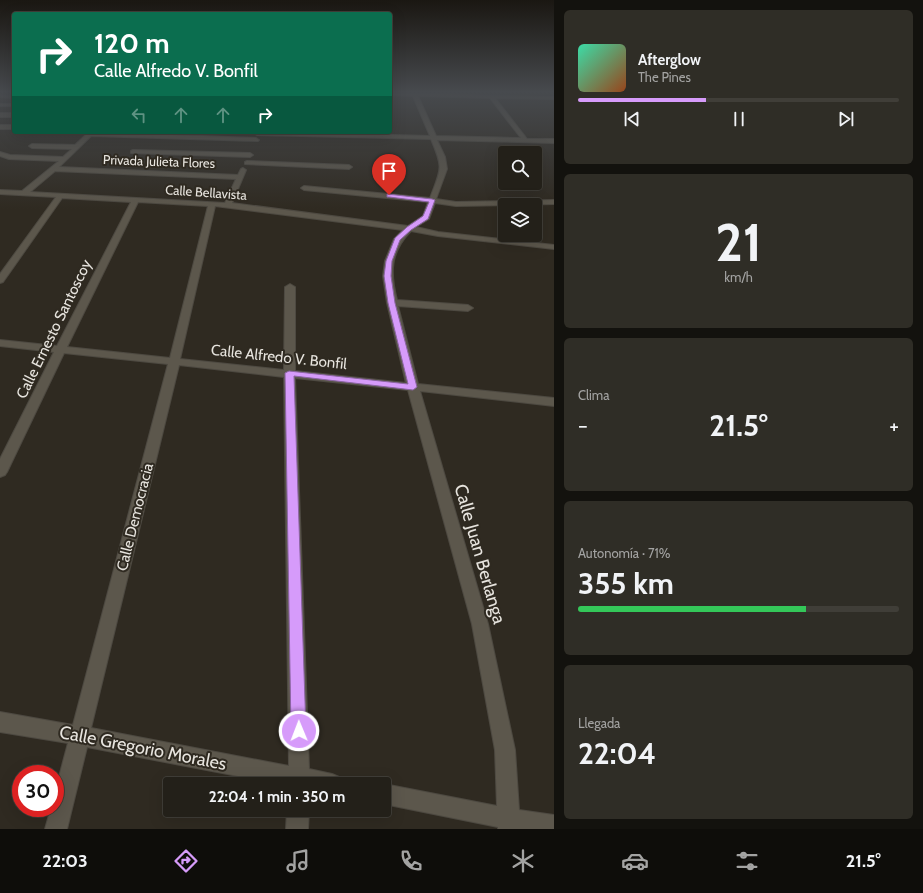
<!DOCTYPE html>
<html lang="es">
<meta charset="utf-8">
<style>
:root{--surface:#232019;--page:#2f2d26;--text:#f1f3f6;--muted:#a3a3a2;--line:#403e38;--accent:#d69bfa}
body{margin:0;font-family:Cabin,sans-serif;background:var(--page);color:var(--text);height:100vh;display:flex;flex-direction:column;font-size:15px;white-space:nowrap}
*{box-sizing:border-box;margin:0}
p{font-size:13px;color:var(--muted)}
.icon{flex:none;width:22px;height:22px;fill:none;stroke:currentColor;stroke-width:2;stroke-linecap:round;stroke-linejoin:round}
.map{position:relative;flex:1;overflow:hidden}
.details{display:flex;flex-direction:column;gap:10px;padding:10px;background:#13120e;width:369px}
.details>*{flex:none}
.hud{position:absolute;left:12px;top:12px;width:380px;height:122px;border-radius:4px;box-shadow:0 4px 16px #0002,0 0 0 1px var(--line);background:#0b6e4f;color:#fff;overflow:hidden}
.tools{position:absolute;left:498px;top:146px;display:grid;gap:8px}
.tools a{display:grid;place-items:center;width:44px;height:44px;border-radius:4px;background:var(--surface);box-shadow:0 4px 16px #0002,0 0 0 1px var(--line);font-size:20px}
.speed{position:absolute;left:12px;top:765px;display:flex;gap:8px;font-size:20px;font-weight:700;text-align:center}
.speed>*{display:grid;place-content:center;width:52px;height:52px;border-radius:50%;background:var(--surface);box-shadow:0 4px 16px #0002,0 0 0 1px var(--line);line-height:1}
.speed .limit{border:6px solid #d22;background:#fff;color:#111}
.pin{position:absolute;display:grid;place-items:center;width:34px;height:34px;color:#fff;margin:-41px -17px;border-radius:50% 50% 50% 0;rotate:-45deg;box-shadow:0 0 4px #0007}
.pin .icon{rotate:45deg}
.me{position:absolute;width:44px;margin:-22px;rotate:359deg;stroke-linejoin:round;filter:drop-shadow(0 0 3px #0008)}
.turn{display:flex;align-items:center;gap:14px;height:84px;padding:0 16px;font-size:18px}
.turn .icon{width:52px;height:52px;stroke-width:2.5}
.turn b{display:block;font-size:28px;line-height:34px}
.lanes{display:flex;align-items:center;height:38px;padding:0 16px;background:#0003;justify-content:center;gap:20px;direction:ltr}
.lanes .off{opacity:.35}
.big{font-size:30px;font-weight:800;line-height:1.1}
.details .card{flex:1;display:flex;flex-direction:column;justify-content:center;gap:6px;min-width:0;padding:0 14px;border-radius:6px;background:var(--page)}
.details .dial{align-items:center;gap:0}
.dial b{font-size:52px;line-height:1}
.song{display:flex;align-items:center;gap:12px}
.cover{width:48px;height:48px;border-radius:6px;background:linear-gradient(135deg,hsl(160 70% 55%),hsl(20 70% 35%))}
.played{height:4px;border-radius:2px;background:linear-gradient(90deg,var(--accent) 40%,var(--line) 40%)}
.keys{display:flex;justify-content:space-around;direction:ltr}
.heat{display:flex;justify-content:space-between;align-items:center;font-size:22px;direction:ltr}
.charge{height:6px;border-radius:3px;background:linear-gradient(90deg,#34c759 71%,var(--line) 0)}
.trip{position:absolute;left:163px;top:777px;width:228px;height:40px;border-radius:4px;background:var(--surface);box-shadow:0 4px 16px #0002,0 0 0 1px var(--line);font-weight:800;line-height:40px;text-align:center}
.dock{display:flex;height:64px;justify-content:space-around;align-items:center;background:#0e0d0a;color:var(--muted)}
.dock .icon{width:28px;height:28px}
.dock .on{color:var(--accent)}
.dock b{font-size:18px;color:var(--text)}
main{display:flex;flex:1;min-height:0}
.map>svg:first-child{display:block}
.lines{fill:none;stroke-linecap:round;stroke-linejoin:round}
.minor-casing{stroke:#4d4941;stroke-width:2}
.minor{fill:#5c574c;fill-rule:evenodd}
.route{fill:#d69bfa;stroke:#8b65a2}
.labels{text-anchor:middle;stroke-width:4;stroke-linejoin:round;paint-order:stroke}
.far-street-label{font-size:13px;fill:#e7e4de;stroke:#2f2a21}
.street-label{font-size:15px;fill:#e7e4de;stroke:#2f2a21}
.near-street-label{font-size:18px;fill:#e7e4de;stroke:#2f2a21}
</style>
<main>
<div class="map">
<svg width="554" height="829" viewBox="0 0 554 829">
<rect width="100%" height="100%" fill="#2f2a21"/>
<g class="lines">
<!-- minor casing -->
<g class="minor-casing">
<g id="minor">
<path d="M390,93L554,97V99L495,98L527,139H554V143L437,140L445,157L447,169L436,199L456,202L554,200V204L456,206L435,203L429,219L416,227L438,232L554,245V249L438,236L411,231C390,252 390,273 397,300L468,305L473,308L468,311L398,306L418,384L554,398V406L420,391L488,624L515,750L519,810L554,815V829H498V827L384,804V784L497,806L495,750L472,624L408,390L295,378L309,769L332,774L339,777L342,784H279L87,747L67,829H45L51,808H55V792L68,743L0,732V712L73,725L168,364L64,353L7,472L5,475L0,477V459L54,352L0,346V340L57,346L131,202L62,198L3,282L0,283V274L56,197L0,194V190L22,191L59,161L9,159L0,156V152L10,155L63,157L72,149L32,148L29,146L32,144L75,145L89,132L256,138L259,140L258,141L91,136L59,167L238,175L241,169L243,168L246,170L232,203L408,226L423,216L428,202L304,190L301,188L304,186L430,198C441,169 444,169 431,139L257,135L254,133L282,132L430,136L413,96L390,95ZM418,96L490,98L521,138L436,136ZM55,171L236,179L225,203L30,192ZM138,202L208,206L170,358L67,347ZM215,206L403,230L394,239L385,261L383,276L387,303L406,383L295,371V287L290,284L285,287L284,370L180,359ZM179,365L284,377L289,766L91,728Z"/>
<path d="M0,95L14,96V98L0,97Z"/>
<rect x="0" y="104" width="14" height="2"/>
<rect x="0" y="113" width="14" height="4"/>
<rect x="0" y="125" width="14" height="4"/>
<path d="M133,150L250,153L253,155L250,157L131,153V151Z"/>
<path d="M247,161L349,165L352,167L349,169L245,164V162Z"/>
<path d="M287,810H309L308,829H286Z"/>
</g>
</g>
<!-- minor -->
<use href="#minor" class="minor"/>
</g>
<!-- sky -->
<linearGradient id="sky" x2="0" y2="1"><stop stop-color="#1a1712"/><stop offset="0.44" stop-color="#474a4e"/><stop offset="1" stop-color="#474a4e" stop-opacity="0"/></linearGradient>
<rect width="554" height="209" fill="url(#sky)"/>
<!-- route -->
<path class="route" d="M387,194L432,199L435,200L428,219L411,230L400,240L392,261L391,276L395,303L417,387L413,390L294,376L306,731L304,736L299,738L293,736L291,731L285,373L289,371L408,384L388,303L384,276L386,261L395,238L407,227L423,216L429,202L389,197H387Z"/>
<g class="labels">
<!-- far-street labels -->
<g class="far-street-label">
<text transform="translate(159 161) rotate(2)" y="5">Privada Julieta Flores</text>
<text transform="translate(206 192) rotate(4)" y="5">Calle Bellavista</text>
</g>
<!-- street labels -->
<g class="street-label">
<text transform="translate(54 329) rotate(-64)" y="5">Calle Ernesto Santoscoy</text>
<text transform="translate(279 357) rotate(6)" y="5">Calle Alfredo V. Bonfil</text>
<text transform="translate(135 517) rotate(-76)" y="5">Calle Democracia</text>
</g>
<!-- near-street labels -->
<g class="near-street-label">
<text transform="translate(480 554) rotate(74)" y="6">Calle Juan Berlanga</text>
<text transform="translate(143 748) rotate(11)" y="6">Calle Gregorio Morales</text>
</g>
</g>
</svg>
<div class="tools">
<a><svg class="icon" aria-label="search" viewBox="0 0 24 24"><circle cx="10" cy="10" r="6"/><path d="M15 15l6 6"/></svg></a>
<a><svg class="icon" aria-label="layers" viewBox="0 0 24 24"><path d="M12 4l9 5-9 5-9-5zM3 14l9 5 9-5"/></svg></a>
</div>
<div class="speed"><div class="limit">30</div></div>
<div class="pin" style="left:389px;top:195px;background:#d93025"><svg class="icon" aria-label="arrive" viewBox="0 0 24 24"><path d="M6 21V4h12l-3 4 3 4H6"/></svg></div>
<svg class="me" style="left:299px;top:731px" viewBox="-20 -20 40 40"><circle r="17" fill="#d69bfa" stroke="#fff" stroke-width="3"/><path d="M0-11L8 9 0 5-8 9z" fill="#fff"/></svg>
<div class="trip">22:04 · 1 min · 350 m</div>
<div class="hud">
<div class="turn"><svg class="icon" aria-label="right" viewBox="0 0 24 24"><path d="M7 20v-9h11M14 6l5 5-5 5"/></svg><div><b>120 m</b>Calle Alfredo V. Bonfil</div></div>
<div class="lanes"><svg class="icon off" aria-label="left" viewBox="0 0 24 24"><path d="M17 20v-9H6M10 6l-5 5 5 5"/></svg><svg class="icon off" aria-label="ahead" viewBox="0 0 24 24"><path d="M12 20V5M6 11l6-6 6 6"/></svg><svg class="icon off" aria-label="ahead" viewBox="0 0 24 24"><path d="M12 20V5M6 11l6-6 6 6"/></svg><svg class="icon" aria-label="right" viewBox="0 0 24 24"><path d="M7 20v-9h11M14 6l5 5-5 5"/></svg></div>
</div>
</div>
<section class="details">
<div class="card">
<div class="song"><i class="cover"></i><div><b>Afterglow</b><p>The Pines</p></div></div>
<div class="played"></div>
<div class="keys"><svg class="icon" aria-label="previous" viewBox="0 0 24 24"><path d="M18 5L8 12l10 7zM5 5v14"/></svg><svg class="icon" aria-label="pause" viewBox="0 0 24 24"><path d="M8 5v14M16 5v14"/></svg><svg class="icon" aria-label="next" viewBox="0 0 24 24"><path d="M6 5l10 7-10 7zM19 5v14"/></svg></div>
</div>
<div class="card dial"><b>21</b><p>km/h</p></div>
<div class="card"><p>Clima</p>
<div class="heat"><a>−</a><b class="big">21.5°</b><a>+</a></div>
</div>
<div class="card"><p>Autonomía · 71%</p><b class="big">355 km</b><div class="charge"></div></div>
<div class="card"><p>Llegada</p><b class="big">22:04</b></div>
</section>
</main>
<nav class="dock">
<b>22:03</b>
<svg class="icon on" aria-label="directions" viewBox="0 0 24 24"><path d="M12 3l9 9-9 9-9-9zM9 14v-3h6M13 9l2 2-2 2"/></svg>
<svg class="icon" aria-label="music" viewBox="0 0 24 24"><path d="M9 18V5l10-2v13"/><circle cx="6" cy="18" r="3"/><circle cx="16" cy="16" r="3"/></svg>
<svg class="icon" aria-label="phone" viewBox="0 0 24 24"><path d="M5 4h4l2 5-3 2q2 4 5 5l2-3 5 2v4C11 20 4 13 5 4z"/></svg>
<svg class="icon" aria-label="climate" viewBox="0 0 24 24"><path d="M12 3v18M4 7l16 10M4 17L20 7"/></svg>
<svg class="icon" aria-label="car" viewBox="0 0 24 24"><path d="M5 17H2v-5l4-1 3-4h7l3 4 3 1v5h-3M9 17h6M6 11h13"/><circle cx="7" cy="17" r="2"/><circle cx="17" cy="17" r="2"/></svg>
<svg class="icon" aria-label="filters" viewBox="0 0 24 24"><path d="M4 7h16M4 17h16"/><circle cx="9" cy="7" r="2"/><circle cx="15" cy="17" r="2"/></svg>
<b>21.5°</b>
</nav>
